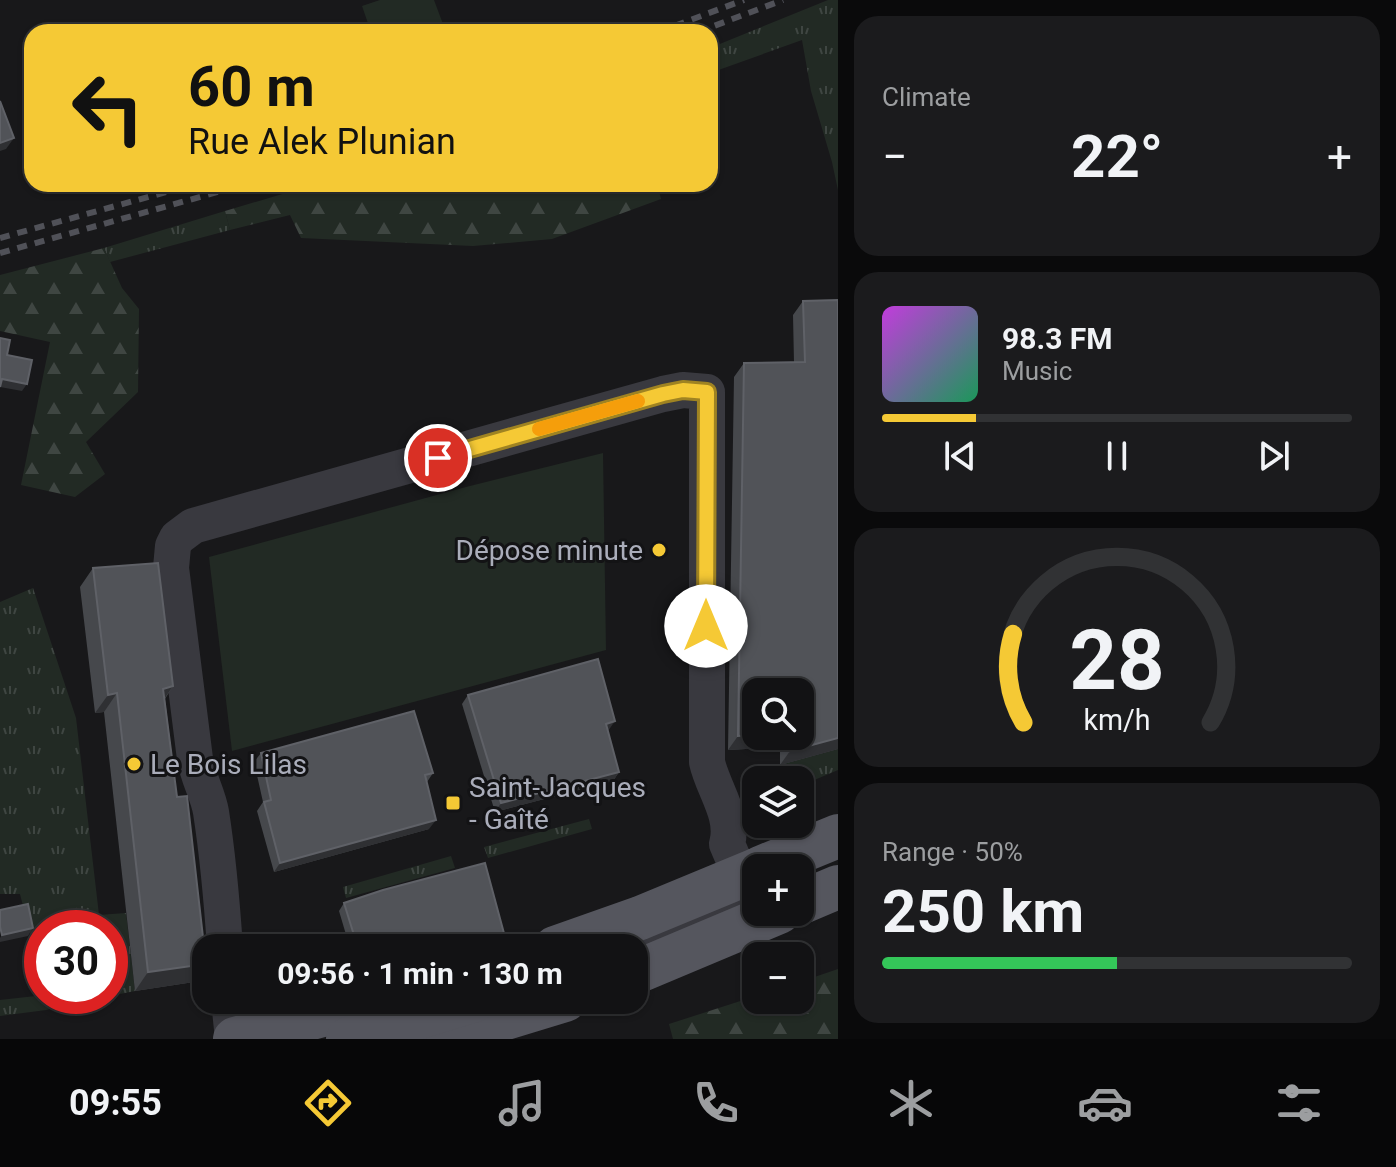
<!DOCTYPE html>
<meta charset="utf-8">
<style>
:root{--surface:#121214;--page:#1b1b1d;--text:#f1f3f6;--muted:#9c9ea0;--line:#313234;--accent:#f5c935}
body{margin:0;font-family:Roboto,sans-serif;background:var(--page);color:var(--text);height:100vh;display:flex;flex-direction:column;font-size:30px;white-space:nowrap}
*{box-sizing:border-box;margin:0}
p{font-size:26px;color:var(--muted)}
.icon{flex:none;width:44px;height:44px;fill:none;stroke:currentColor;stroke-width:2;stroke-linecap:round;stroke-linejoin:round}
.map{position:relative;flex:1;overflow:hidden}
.drawer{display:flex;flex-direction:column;gap:16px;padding:16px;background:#0a0a0b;width:558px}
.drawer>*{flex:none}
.guide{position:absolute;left:24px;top:24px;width:694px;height:168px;border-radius:24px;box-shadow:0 2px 6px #0004,0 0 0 2px var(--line);background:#f5c935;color:#111;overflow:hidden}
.fabs{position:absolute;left:742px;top:678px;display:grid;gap:16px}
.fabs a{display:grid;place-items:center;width:72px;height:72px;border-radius:16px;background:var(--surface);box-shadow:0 2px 6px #0004,0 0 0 2px var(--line);font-size:40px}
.speed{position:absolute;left:24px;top:910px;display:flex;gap:16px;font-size:40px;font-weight:700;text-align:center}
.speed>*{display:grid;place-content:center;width:104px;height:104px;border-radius:50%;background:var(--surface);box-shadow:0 2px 6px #0004,0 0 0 2px var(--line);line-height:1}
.speed .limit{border:12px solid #d22;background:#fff;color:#111}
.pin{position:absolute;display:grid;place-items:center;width:68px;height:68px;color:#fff;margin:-34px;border:4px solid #fff;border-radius:50%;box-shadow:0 2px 8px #0007}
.me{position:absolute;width:88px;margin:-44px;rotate:0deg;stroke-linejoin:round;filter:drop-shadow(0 0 6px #0008)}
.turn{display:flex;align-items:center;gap:28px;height:168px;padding:0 32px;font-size:36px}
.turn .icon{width:104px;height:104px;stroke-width:2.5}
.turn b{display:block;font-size:56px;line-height:68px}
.big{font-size:60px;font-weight:700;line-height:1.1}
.drawer .widget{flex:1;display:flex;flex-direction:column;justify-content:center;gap:12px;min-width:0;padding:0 28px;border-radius:24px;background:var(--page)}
.drawer .dial{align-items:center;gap:0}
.dial svg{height:208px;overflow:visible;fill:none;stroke:var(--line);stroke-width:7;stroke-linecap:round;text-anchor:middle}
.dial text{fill:var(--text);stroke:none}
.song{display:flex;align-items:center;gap:24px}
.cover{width:96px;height:96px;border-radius:12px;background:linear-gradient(135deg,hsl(290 70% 55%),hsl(150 70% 35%))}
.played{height:8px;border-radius:4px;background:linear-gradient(90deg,var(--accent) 20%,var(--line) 20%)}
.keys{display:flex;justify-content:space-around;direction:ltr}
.heat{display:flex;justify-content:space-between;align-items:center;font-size:44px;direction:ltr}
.charge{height:12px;border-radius:6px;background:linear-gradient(90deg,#34c759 50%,var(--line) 0)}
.trip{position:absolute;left:192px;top:934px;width:456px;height:80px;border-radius:24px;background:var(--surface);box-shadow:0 2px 6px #0004,0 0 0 2px var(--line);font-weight:700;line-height:80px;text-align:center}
.tabs{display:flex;height:128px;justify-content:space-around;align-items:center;background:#070708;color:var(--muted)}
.tabs .icon{width:56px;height:56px}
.tabs .selected{color:var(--accent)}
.tabs b{font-size:36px;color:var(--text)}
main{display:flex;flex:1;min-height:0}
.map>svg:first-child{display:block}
.grass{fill:url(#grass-tufts)}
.forest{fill:url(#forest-firs)}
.green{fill:#222a24}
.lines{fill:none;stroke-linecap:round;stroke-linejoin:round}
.minor{stroke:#39393f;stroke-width:36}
.major{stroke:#55565e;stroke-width:44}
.rail{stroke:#505158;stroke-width:6;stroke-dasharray:10 8;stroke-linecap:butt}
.wall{fill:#46484c;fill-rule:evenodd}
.shaded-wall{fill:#2f3033}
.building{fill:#515358;stroke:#5f6167;stroke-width:2}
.route-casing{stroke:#9f8322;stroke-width:20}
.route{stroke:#f5c935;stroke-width:14}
.slow{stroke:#f59e0b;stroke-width:14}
.poi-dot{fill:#f5c935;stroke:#131315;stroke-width:3}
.labels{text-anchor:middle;stroke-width:6;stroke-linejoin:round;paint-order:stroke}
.poi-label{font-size:28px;fill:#aaadba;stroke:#131315;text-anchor:start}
</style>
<main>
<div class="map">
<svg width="838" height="1039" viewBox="0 0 838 1039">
<defs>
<pattern id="grass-tufts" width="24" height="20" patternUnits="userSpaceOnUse" patternTransform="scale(2)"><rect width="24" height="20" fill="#222a24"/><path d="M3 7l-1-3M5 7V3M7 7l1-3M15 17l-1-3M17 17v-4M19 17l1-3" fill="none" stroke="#3f4642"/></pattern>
<pattern id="forest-firs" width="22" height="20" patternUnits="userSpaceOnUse" patternTransform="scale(2)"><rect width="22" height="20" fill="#222a24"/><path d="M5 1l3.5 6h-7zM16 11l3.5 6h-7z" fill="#3f4642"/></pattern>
</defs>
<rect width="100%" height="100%" fill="#18181a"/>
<!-- grass -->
<g class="grass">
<path d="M828,0H838V190L832,162L811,91L802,40L710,73V48Z"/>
<path d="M225,211L230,230L110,262L104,248Z"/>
<path d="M33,588L76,718L99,915L126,913L135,991L110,996V928H42V996H109L46,1010L0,1016V1000L36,996L31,937L20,894H0V602Z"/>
<path d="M838,749V770L800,786V780H780V765Z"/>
<path d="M589,819L592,829L488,858L484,847Z"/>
<path d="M451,856L455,868L346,898L343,887Z"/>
</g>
<!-- forest -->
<g class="forest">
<path d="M316,184H657L661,199L552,239L473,246L301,238L290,215L230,230L225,211Z"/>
<path d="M104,248L122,288L139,309L138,392L86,442L105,474L75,497L21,485L50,342L0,331V275Z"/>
<path d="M838,969V1039H673L669,1024L756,996V1000H800V982Z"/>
</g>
<!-- green -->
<g class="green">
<path d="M380,0H434L446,32H371L362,6Z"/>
<path d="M603,453L606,650L232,751L209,557L466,487Z"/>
</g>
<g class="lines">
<!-- minor -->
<g class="minor">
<path d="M225,948C222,903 218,857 211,812C208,794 198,778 195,759L171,568L173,546L177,538L193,526L663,394L683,390L707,392V762C713,789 735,816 727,844L744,884C746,894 742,899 735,905L634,949"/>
<path d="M229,1000L233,1039"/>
</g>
<!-- major -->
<g class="major">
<path d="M760,868L838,836"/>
<path d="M800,903L838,887"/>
<path d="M555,948L640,918L756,870"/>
<path d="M634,973L779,912"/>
<path d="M440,1038L565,1000"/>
<path d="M235,1039L377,1000"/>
<path d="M348,1039L475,1000"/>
</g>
<!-- rail -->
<g class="rail">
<path d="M658,32L744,0"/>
<path d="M698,32L783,0"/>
<path d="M0,238L195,184"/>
<path d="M0,253L246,184"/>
</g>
</g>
<!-- wall -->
<g class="wall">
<path d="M803,301L838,749L780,765V747L728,750L734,377L744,363H794L793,315ZM800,692V736H756Z"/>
<path d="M93,568L173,686L165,699L177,797L206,956V965L194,982L135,991L104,712L95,713L80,587Z"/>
<path d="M468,695L608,731L619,772L613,781L495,812L462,704Z"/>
<path d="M261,753L433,773L427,782L429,829L274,872L257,811L263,802L254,762Z"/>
<path d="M344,903L505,937L500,945L488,948H350L339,911Z"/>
</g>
<!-- shaded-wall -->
<g class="shaded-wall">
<path d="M14,138L6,149L0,151V143Z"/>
<path d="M2,379L27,384L22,391L0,387Z"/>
<path d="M173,686L160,705L163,689Z"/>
<path d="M117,693L104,712L95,713L108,695Z"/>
<path d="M615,721L608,731L606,724Z"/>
<path d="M756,735L788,736L780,747L728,750L738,736Z"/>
<path d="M838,738V749L780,765L790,751Z"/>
<path d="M619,772L613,781L495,812L501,803Z"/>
<path d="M436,820L429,829L274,872L280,863Z"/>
<path d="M33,928L28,936L0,942V938L2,935Z"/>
<path d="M505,937L500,945L488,948H465Z"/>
<path d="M206,964L194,982L135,991L148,972Z"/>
</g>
<!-- building -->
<g class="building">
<path d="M0,101L14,138L0,143Z"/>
<path d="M838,300V738L790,751V736H800V692H756V735L738,736L744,363L805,362L803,301Z"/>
<path d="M0,338L10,340L7,355L32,360L27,384L2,379L0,387Z"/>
<path d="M158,563L173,686L163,689L177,797L187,796L206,964L148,972L117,693L108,695L93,568Z"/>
<path d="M598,659L615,721L606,724L619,772L501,803L468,695Z"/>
<path d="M414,711L433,773L425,775L436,820L280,863L264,802L271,800L261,753Z"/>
<path d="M485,863L505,937L465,948H358L344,903L383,890Z"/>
<path d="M28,904L33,928L2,935L0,927V910Z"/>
</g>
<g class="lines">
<!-- route casing -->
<g class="route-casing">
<path id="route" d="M438,458L663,394L683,390L707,392L706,626"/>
</g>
<!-- route -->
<use href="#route" class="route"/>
<!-- slow -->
<path class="slow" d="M539,429L638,401"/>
</g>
<!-- markers -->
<g class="poi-dot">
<circle cx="659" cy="550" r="8"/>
<circle cx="134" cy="764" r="8"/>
<rect x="445" y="795" width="16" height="16" rx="4"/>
</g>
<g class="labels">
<!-- poi labels -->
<g class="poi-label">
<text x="643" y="560" text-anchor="end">Dépose minute</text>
<text x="150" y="774">Le Bois Lilas</text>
<text x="469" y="797">Saint-Jacques<tspan x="469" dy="32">- Gaîté</tspan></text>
</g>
</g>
</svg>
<div class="fabs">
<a><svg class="icon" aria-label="search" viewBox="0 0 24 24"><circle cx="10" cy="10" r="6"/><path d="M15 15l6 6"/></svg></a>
<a><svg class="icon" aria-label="layers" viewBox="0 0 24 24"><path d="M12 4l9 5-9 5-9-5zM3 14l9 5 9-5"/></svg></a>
<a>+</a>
<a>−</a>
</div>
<div class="speed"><div class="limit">30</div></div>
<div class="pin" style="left:438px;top:458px;background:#d93025"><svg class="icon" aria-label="arrive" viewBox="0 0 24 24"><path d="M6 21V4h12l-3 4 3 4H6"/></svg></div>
<svg class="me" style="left:706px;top:626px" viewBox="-20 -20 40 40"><circle r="19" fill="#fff"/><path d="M0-13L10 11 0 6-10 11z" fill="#f5c935"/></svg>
<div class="trip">09:56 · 1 min · 130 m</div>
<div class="guide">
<div class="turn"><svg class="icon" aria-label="left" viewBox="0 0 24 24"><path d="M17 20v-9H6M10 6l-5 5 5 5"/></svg><div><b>60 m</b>Rue Alek Plunian</div></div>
</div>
</div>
<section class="drawer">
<div class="widget"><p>Climate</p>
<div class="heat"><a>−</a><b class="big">22°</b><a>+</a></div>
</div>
<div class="widget">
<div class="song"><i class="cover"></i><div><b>98.3 FM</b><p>Music</p></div></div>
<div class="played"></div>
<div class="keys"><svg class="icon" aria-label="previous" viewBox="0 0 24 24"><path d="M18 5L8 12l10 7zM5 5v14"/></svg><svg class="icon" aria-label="pause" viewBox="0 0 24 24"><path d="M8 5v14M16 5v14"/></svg><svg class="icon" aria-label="next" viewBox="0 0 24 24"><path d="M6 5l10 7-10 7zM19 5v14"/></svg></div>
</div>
<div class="widget dial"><svg viewBox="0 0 100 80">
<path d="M14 69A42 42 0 1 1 86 69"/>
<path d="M14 69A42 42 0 0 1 10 35" stroke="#f5c935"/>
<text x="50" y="56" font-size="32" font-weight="700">28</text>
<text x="50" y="72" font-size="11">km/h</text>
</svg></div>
<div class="widget"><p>Range · 50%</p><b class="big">250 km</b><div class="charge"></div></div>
</section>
</main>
<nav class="tabs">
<b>09:55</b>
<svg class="icon selected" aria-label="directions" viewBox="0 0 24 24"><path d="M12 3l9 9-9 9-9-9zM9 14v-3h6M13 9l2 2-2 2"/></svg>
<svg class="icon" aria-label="music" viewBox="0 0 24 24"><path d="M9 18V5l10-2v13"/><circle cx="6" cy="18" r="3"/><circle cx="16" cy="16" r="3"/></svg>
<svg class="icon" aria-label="phone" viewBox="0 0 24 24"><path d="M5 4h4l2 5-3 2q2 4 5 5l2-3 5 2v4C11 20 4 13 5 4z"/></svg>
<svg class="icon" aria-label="climate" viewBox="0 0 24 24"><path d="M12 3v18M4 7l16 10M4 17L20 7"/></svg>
<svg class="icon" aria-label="car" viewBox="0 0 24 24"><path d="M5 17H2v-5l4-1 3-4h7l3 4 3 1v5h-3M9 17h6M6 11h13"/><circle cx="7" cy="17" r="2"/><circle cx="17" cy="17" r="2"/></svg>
<svg class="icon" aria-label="filters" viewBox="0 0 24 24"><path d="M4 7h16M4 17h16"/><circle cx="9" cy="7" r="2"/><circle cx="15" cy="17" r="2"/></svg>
</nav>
